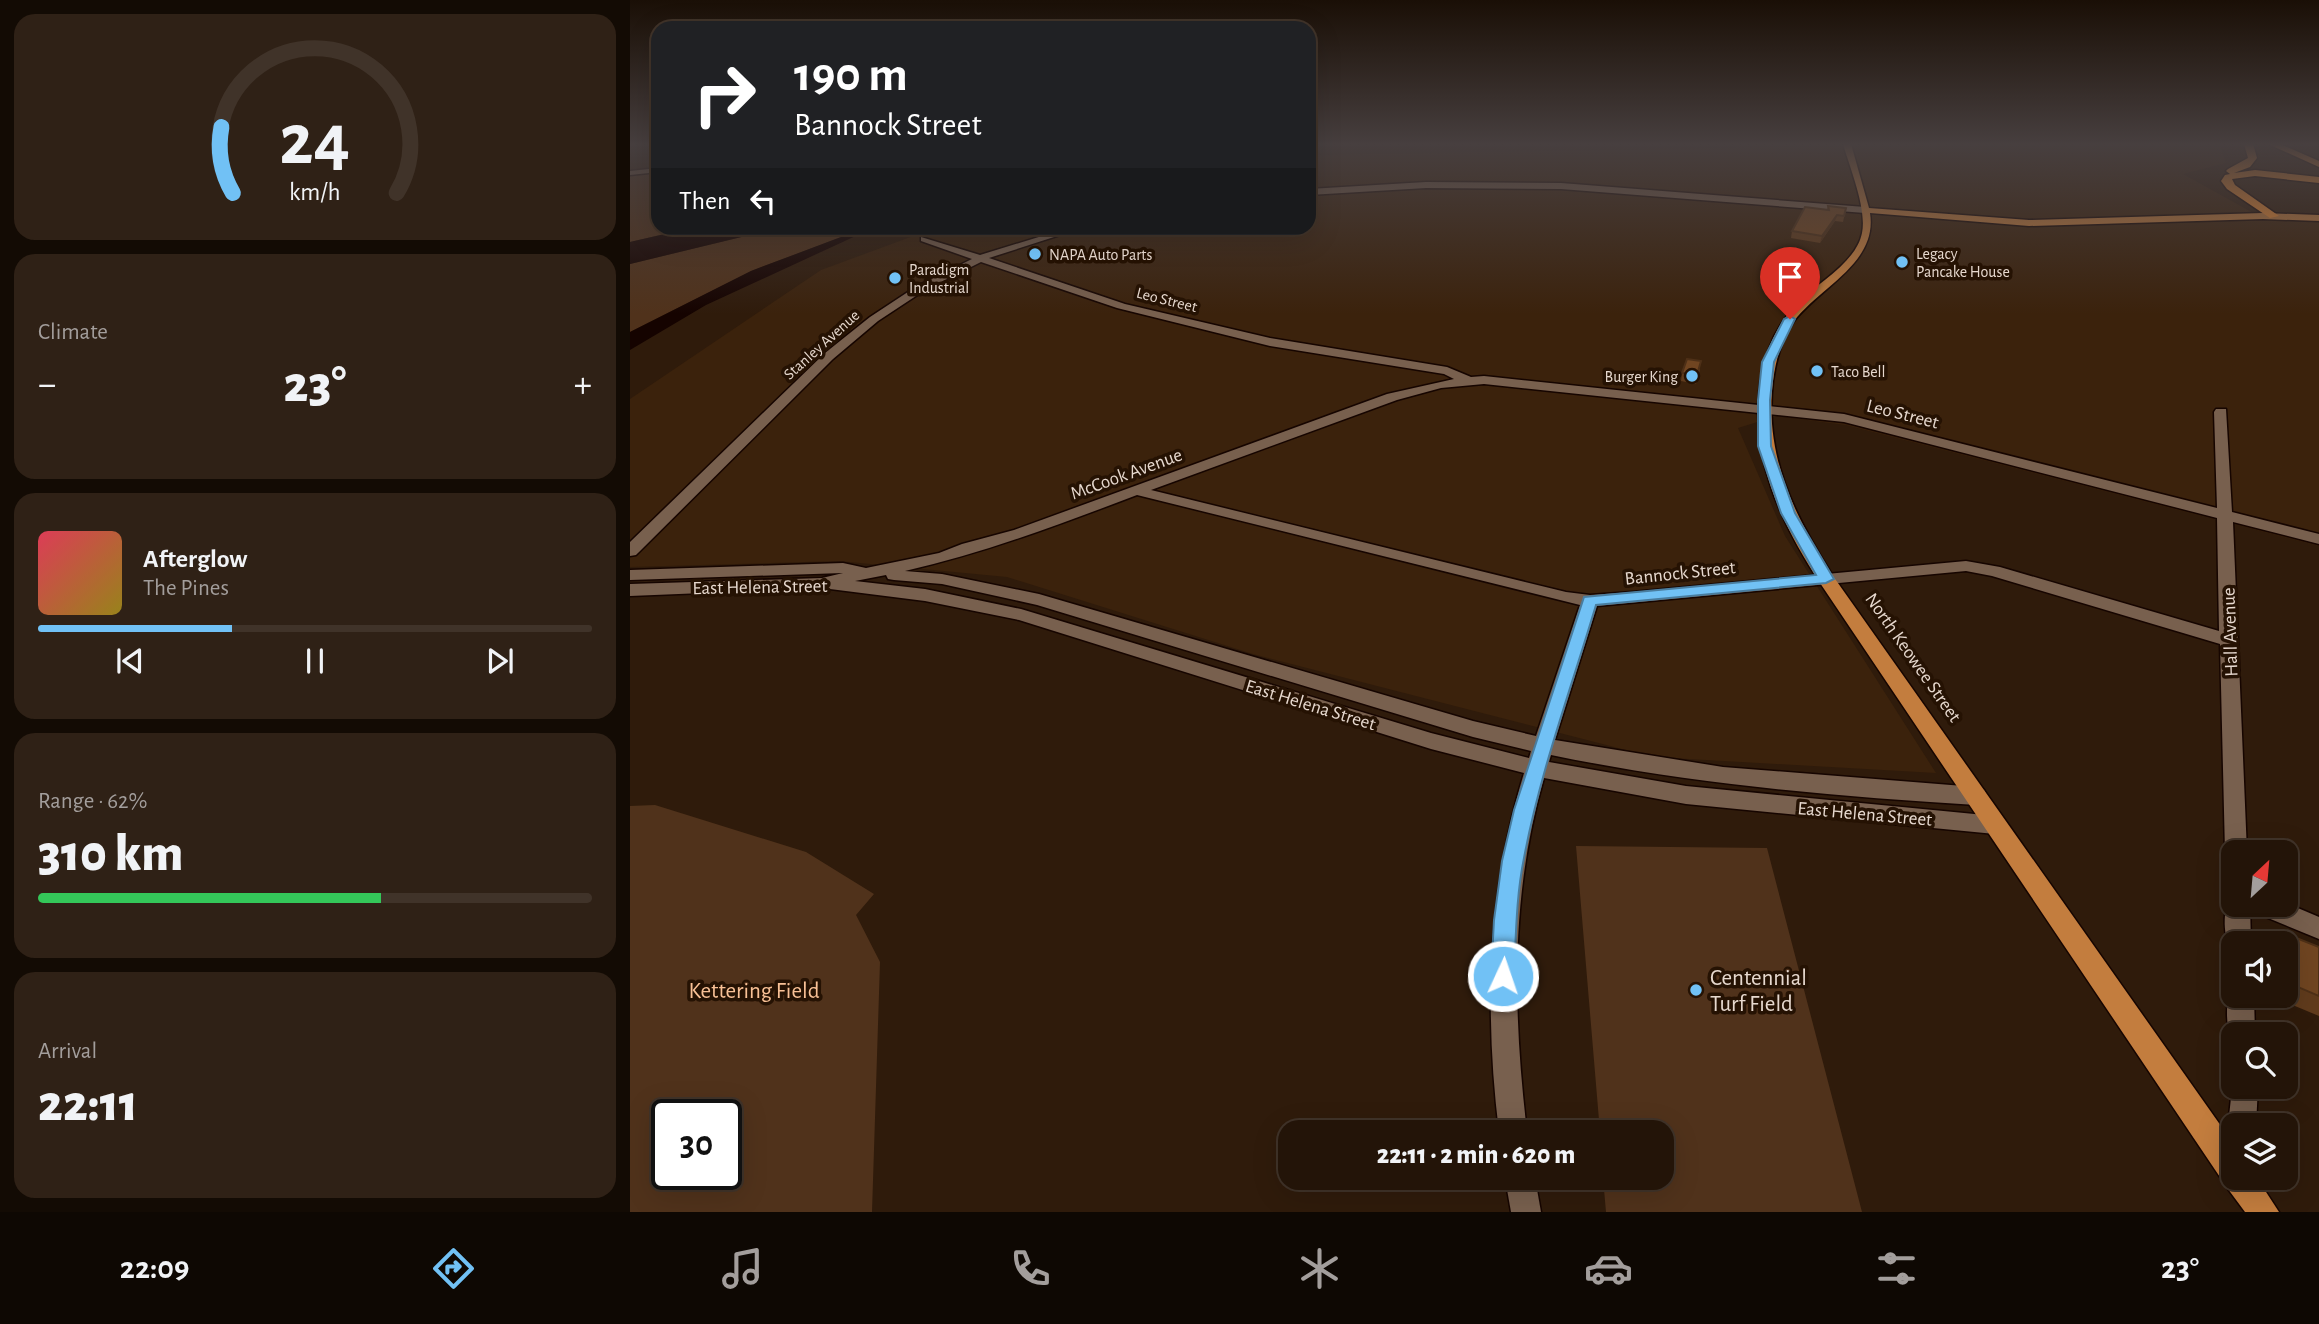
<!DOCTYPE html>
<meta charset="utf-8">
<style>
:root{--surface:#231408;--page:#2f2116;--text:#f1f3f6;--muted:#a39e9c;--line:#403329;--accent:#71c1f5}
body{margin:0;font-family:"Alegreya Sans",sans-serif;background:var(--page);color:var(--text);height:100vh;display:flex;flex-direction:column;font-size:26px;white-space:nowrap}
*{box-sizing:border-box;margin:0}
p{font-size:23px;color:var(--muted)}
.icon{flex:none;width:38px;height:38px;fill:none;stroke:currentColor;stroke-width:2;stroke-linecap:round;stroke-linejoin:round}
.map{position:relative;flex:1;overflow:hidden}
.panel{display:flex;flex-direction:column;gap:14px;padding:14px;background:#130b04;width:630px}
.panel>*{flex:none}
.banner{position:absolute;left:21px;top:21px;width:665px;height:214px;border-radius:21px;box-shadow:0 7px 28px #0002,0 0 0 2px var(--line);background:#202124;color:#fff;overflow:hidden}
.needle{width:46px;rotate:26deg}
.tools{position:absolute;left:1591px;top:840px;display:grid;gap:14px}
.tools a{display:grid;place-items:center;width:77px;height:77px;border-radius:14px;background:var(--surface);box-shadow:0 7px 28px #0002,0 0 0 2px var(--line);font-size:35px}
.speed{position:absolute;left:21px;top:1099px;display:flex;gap:14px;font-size:35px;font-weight:700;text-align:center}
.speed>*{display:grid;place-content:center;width:91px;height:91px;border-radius:50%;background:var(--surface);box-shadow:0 7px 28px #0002,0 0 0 2px var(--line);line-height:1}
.speed .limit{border:4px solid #111;border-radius:10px;background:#fff;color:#111}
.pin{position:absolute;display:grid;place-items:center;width:60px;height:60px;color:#fff;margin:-72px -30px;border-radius:50% 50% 50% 0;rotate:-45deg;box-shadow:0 0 7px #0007}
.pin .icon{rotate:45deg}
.me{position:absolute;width:77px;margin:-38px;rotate:3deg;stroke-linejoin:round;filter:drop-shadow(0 0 5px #0008)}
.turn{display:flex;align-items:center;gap:24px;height:147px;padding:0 28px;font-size:32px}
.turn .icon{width:91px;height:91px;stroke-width:2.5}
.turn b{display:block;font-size:49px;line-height:60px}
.then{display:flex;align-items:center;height:66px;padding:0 28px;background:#0003;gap:14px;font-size:26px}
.big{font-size:52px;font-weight:800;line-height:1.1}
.panel .tile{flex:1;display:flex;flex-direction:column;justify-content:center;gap:10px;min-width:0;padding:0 24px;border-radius:21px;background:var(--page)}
.panel .dial{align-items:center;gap:0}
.dial svg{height:182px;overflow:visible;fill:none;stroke:var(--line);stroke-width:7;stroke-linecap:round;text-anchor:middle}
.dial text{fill:var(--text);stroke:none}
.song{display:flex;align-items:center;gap:21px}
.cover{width:84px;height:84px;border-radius:10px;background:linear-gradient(135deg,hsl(350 70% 55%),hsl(50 70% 35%))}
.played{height:7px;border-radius:4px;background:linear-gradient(90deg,var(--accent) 35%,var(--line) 35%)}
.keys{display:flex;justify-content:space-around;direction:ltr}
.heat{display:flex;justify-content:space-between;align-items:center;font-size:38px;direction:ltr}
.charge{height:10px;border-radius:5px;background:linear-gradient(90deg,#34c759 62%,var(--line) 0)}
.trip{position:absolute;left:648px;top:1120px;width:396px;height:70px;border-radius:21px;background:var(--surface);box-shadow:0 7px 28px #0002,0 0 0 2px var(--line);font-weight:800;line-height:70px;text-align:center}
.dock{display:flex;height:112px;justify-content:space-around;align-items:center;background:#0e0803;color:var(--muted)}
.dock .icon{width:49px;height:49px}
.dock .on{color:var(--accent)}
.dock b{font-size:32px;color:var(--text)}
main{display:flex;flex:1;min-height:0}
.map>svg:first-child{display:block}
.built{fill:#3b220c}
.green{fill:#50321b;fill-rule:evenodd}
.water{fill:#150300}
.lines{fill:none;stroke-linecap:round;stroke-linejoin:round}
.minor-casing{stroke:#160500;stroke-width:3}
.major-casing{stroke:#160500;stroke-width:3}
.highway-casing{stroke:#160500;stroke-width:3}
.minor{fill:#78604e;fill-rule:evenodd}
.major{fill:#c37d3e;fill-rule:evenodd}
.highway{fill:#f59034;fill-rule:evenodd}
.wall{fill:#603b1c}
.shaded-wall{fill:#4e3017}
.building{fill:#704521;stroke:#4e3017;stroke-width:2}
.route{fill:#71c1f5;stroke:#497d9f;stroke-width:2}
.poi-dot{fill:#71c1f5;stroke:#251203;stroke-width:2.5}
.labels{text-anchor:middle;stroke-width:7;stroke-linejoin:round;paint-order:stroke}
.far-poi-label{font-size:16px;fill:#e7d9cf;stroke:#251203;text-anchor:start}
.far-street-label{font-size:16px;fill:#e7d9cf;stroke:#251203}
.street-label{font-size:19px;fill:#e7d9cf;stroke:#251203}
.near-poi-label{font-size:23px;fill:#e7d9cf;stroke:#251203;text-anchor:start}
.near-park-label{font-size:23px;fill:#f9c196;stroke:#251203}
</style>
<main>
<section class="panel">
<div class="tile dial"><svg viewBox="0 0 100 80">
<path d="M14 69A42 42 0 1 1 86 69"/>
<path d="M14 69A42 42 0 0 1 9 40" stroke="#71c1f5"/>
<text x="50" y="56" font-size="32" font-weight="700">24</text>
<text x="50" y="72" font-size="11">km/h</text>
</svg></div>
<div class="tile"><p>Climate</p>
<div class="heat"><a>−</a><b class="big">23°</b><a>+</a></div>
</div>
<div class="tile">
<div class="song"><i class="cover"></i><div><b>Afterglow</b><p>The Pines</p></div></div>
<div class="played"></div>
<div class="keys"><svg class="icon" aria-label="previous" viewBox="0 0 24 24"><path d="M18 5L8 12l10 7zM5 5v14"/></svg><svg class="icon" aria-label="pause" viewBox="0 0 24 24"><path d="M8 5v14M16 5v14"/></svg><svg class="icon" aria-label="next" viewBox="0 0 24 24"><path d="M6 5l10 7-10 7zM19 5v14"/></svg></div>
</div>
<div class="tile"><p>Range · 62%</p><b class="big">310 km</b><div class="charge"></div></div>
<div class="tile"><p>Arrival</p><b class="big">22:11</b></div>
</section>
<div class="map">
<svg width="1689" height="1212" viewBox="0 0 1689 1212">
<rect width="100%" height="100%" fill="#2f1b0b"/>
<!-- built -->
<path class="built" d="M1336,144H1589L1596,163L1553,174L1636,220L1689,222V546L1216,425L1147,416L1108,428L1155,536L1306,773L1023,757L623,654L377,577L209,561L0,567V399L191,270L305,228H679V155Z"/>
<!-- green -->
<g class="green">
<path d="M28,170V228H61L0,242V173Z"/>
<path d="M148,228H235L121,271L0,332V264Z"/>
<path d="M25,805L176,852L244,894L226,915L250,962L242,1212H0V806ZM37,1115H96V1174H37Z"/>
<path d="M946,846L1137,848L1232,1212H976L973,1178H1031V1132H970Z"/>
</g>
<!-- water -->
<g class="water">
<path d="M61,228H148L0,264V242Z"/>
<path d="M235,228H243L76,305L0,350V332L121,271Z"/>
</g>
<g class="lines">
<!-- minor casing -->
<g class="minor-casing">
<g id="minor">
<path d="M28,168V172L0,175V171Z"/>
<path d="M796,182L931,183L1235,207L1240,210L1235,213L931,189L796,188L679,195V189Z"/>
<path d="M438,228H452L359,258L495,304L640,338L817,367L841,377L854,376L1214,414L1587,508L1584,412L1586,409H1596L1602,512L1689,534V544L1603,522L1617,852H1603V861L1598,859L1595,852L1590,644L1362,576L1336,571L967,606L925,740L1093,767L1346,787L1354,790L1357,796L1354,802L1346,805C1203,796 1061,784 921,755L919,762L1056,786L1365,816L1373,818L1376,825L1373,832L1365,834L1056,804L914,778C880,895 883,1012 897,1132H869C854,1010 858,891 894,773L801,749L389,620L295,601L192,588L0,596V584L192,578L213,573L0,580V570L213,563L236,568L309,553L332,544L384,530L757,394L824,379L814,374L640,346L487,308L351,262L295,290L248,321L203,359L6,555L0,556V542L195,353L240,317L287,286L342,259L291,241V237L350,255ZM854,384L1214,422L1587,518L1589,631L1370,567L1336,561L1002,592L960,595L936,592L521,490L767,400L811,388ZM507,495L950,605L906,736L843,721L409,594L312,574L275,571C354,553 431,524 507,495ZM256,575L258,579L264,580L312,584L407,605L843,737L901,751L899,758L801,733L391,609L295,589L225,581Z"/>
<path d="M1603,896V905H1620L1621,943H1603V952C1593,942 1591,905 1603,896Z"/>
<path d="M1656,903L1689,917V939L1626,913L1622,905Z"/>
<path d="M1603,987V996H1624L1625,1034H1603V1044C1596,1029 1594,1001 1603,987Z"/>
<path d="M1603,1080V1087H1628L1626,1125H1603V1136L1598,1125Z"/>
<path d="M875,1178H905L911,1212H881Z"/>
</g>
</g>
<!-- major casing -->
<g class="major-casing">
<path id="major" d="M1213,144H1221L1239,208L1399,220L1633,213L1689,215V221L1633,219L1399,226L1240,213C1248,263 1190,287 1164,321C1151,339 1146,360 1143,381C1134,456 1164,515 1203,576L1603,1143V1178H1627L1649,1212H1615L1598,1189L1190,583C1150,521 1120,458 1130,383C1135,351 1146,325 1168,303C1188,282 1226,263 1232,233C1237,209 1220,168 1213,144Z"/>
</g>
<!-- highway casing -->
<g class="highway-casing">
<g id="highway">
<path d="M1614,144H1623L1627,158L1620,167L1604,173L1625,170L1689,177V183L1625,176L1602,179L1605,185L1649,216L1640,218L1597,189L1591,181L1595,175L1600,174L1596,171L1598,169L1618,158Z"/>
<path d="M1638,144H1650L1689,161V167Z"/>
</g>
</g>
<!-- minor -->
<use href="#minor" class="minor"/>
<!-- major -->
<use href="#major" class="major"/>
<!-- highway -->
<use href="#highway" class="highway"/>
</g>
<!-- wall -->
<g class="wall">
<path d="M1198,206L1216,208L1213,222L1205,221L1190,243L1161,238L1162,231L1197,210Z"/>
<path d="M1070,369L1066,384L1051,381L1052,373Z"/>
<path d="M1649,931L1689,947V1016L1641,996H1656V943H1636Z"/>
</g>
<!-- shaded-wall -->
<path class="shaded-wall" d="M1207,215L1205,221L1190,243L1192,236Z"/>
<!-- building -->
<g class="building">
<path d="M1198,206L1216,208L1214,216L1207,215L1192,236L1162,231L1175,207L1199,210Z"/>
<path d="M1057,359L1071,361L1067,375L1052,373Z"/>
<path d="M1649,931L1689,947V996L1656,982V943H1650Z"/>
</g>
<!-- sky -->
<linearGradient id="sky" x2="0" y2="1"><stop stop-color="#1a0f06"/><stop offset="0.46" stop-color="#473f3f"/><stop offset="1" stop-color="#473f3f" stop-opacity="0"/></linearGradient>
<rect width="1689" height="314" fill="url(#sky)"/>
<!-- route -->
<path class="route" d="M1160,316L1165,319L1144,362L1140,400L1141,446L1165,513L1204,579L1196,583L966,605C941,689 910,772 894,858C886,897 886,937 884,976L881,984L873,987L864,984L861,976L864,920L872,861L884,810L954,597L1186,575L1151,513L1128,446V400L1132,362L1154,319Z"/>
<!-- markers -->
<g class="poi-dot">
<circle cx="405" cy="254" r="7"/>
<circle cx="1272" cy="262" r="7"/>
<circle cx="265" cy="278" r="7"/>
<circle cx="1187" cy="371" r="7"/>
<circle cx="1062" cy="376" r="7"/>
<circle cx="1066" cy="990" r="7"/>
</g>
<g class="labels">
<!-- far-poi labels -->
<g class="far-poi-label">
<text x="1286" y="259">Legacy<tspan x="1286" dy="18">Pancake House</tspan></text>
<text x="419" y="260">NAPA Auto Parts</text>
<text x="279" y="275">Paradigm<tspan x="279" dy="18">Industrial</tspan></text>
<text x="1201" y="377">Taco Bell</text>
<text x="1048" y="382" text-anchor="end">Burger King</text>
</g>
<!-- far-street labels -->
<g class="far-street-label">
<text transform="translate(537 299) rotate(14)" y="6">Leo Street</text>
<text transform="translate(191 344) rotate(-42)" y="6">Stanley Avenue</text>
</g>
<!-- street labels -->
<g class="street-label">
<text transform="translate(1273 413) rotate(14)" y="7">Leo Street</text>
<text transform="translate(496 473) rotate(-20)" y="7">McCook Avenue</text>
<text transform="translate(1050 572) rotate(-6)" y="7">Bannock Street</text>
<text transform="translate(130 586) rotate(-1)" y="7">East Helena Street</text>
<text transform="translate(1599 632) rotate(-92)" y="7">Hall Avenue</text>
<text transform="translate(1284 657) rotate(55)" y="7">North Keowee Street</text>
<text transform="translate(681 704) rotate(17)" y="7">East Helena Street</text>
<text transform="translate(1235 813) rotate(5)" y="7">East Helena Street</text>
</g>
<!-- near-poi labels -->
<g class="near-poi-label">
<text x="1080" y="985">Centennial<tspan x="1080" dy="26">Turf Field</tspan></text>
</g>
<!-- near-park labels -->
<g class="near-park-label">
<text x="124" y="998">Kettering Field</text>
</g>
</g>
</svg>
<div class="tools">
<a><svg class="needle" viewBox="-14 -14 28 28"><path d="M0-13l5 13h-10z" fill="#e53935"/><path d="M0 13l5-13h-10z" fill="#a39e9c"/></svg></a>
<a><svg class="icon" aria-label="sound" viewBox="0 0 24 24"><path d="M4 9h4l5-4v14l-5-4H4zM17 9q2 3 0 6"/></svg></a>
<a><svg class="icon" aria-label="search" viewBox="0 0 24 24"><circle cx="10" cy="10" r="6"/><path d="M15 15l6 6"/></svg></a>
<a><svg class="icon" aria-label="layers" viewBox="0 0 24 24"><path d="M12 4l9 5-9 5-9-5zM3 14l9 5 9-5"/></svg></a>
</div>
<div class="speed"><div class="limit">30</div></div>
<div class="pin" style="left:1160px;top:319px;background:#d93025"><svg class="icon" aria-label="arrive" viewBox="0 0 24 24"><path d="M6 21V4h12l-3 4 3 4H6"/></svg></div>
<svg class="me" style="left:873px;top:976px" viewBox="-20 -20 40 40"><circle r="17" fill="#71c1f5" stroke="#fff" stroke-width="3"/><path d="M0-11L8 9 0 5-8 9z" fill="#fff"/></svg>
<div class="trip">22:11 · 2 min · 620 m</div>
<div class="banner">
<div class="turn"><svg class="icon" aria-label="right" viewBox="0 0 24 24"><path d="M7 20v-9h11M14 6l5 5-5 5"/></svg><div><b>190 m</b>Bannock Street</div></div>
<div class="then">Then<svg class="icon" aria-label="left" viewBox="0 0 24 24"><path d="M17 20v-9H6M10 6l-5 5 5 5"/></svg></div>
</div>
</div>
</main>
<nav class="dock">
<b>22:09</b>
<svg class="icon on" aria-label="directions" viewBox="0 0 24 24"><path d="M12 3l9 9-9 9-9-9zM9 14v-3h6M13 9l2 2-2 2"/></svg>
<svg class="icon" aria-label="music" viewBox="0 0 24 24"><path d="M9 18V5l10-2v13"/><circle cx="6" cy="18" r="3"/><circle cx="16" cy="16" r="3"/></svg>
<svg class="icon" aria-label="phone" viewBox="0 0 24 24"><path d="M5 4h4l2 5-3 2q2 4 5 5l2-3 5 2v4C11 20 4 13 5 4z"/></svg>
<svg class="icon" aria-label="climate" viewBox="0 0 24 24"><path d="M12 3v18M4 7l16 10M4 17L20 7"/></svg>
<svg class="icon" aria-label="car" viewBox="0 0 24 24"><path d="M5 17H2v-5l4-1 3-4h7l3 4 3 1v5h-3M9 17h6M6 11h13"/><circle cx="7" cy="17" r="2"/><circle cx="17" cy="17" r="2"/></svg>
<svg class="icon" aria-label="filters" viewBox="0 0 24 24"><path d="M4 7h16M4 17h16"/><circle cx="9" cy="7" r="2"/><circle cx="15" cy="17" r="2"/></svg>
<b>23°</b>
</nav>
